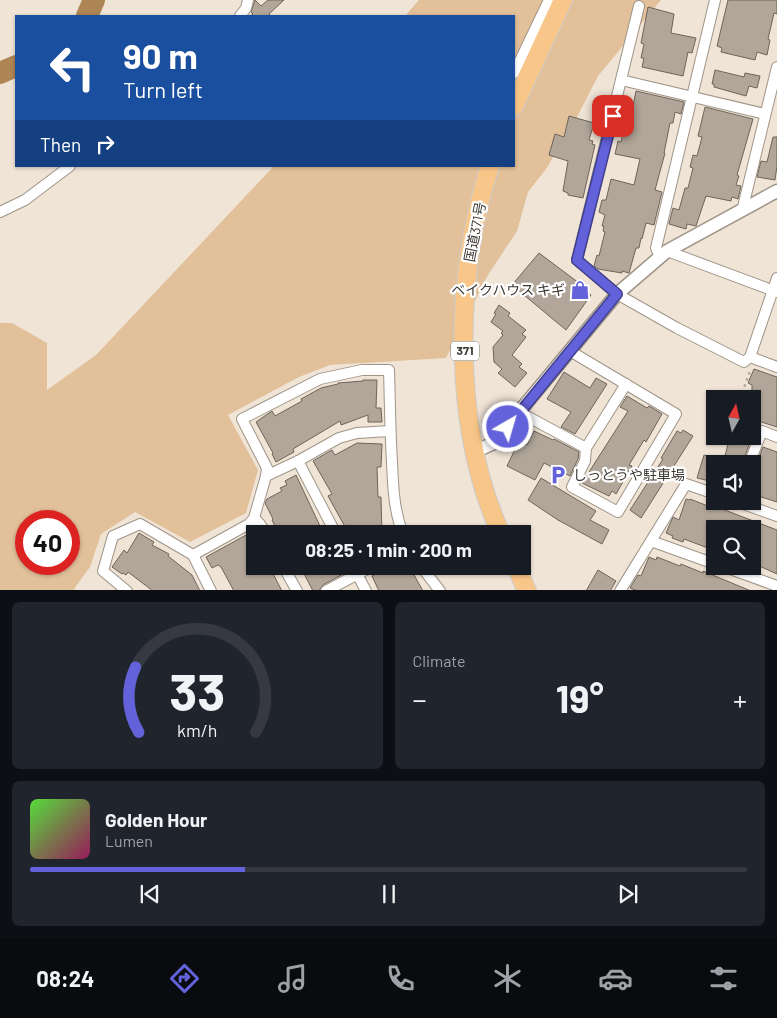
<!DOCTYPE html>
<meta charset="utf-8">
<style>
:root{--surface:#171b24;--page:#20242c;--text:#f1f3f6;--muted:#9ea1a6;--line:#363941;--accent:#6462db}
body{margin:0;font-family:Barlow,"Noto Sans JP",sans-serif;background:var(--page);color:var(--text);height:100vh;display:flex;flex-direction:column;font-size:19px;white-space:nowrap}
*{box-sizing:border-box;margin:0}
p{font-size:16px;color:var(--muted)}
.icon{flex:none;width:28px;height:28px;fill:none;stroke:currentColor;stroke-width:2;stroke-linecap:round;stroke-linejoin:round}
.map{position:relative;height:590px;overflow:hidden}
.sheet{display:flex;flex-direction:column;gap:12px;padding:12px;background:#0d0f14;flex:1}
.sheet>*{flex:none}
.guide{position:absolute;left:15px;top:15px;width:500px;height:152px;border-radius:0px;box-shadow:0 1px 4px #0004;background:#1a4fa0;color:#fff;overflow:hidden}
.needle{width:32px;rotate:8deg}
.buttons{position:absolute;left:706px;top:390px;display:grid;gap:10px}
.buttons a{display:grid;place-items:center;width:55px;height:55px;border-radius:0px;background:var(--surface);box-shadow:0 1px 4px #0004;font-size:25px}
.speed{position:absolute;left:15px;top:510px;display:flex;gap:10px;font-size:25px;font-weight:700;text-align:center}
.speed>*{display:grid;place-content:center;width:65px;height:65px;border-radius:50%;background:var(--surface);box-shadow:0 1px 4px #0004;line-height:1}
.speed .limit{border:8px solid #d22;background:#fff;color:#111}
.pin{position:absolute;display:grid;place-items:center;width:42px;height:42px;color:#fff;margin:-21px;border-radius:10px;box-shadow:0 2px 8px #0006}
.me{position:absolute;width:55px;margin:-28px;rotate:38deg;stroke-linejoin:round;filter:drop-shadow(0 0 4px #0008)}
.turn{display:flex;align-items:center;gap:18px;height:105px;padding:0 25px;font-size:22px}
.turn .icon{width:65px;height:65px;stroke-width:2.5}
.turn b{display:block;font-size:35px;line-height:42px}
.then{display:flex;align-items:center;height:48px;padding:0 25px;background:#0003;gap:10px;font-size:19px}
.big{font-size:38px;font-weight:700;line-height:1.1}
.sheet .card{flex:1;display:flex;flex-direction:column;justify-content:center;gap:8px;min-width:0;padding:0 18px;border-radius:8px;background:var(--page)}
.sheet .dial{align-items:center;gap:0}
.dial svg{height:130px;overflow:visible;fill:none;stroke:var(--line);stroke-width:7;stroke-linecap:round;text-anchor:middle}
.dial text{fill:var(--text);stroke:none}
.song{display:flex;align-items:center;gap:15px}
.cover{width:60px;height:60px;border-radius:8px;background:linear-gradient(135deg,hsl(110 70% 55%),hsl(330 70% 35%))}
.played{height:5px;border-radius:2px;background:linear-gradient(90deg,var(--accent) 30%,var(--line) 30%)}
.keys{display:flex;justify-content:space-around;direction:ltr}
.heat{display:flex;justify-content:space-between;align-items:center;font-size:28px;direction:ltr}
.sheet .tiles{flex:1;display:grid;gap:12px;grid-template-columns:1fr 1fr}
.card:last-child{grid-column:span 2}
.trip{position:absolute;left:246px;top:525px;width:285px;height:50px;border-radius:0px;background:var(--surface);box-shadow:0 1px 4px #0004;font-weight:700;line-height:50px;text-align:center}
.menu{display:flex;height:80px;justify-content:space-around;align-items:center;background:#090b0e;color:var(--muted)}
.menu .icon{width:35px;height:35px}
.menu .current{color:var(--accent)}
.menu b{font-size:22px;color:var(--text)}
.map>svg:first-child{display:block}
.green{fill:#e2c099;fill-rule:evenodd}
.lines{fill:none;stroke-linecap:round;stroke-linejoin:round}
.river{stroke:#ae8554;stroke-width:22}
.building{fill:#b1a699;stroke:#6f6459}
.minor-casing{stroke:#9f9487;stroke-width:12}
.tertiary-casing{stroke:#9f9487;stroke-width:15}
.trunk-casing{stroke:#cccbca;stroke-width:20}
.path{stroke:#afa69b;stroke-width:2.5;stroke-dasharray:2.5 4;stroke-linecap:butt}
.minor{stroke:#fff;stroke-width:10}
.tertiary{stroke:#fff;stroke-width:12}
.trunk{stroke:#f8c688;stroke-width:18}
.route-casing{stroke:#41408e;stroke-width:12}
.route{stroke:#6462db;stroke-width:9}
.labels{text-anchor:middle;stroke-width:4.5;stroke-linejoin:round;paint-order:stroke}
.shield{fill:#fff;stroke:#767470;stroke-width:1}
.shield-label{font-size:12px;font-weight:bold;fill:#3c3833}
.street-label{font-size:14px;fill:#3c3833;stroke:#fff}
.poi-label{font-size:14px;fill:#3c3833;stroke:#fff;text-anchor:end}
</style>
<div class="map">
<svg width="777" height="591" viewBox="0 0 777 591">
<rect width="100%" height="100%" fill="#f0e4d7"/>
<!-- green -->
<path class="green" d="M419,0H661L598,76L573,125L546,169L528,192L517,231L488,275L446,358L330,365L299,377L228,415L258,470L246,513L190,542L135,512L101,534L90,567L74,589L75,590L0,591V323H12L47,343V390L96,355L274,166H514V16H405ZM26,521H69V564H26Z"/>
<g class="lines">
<!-- river -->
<g class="river">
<path d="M87,16L94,0"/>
<path d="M0,73L16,66"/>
</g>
</g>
<!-- building -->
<g class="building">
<path d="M255,0L261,6L268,0H284L269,14L271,16H250L253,14L251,12Z"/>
<path d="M728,0H777V14L774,13L768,39L770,40L767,55L757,52L755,60L721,52L722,48L717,46Z"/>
<path d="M648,7L674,14L671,33L696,38L692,53L688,52L683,76L642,67L644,58H641L644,44L641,43Z"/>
<path d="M715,70L744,77L745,73L760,76L757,88L749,86L746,96L714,87V84H712Z"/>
<path d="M636,91L684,102L681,114L675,112L673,123H670L664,153H665L655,190L662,192L654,225L646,223L642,239L641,238L639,248H636L629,273L622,271V273L598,269L594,266L597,255L599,256L605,232L603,231L604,226H602L605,215L599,212L602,200H606L611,179L634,185L640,159L615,154L618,141L621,142L626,119L622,118L625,104L633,106Z"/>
<path d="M705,107L753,119L737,175L739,176L736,185L741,186L738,199L732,197L731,201L706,196L696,226L687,224L686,229L669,224L673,208L679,210L685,188H688L693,168L690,167L693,155L697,156L702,137L698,136Z"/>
<path d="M569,116L594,123L589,140L593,141L592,144L595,145L583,198L568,195V193L563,191L568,161L549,155L555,134L564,137Z"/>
<path d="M773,137H777V166L775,180L757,177L761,161L767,162Z"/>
<path d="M539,253L587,289L586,290L591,295L566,330L512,285Z"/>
<path d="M499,305L510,313L508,316L526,330L522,334L526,337L512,355L522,364L519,367L527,373L515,387L498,373L502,369L494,362L493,347L503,335L501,333L503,331L491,322L496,314L494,313Z"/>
<path d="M754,369L777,377V427L752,419V385L748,383Z"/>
<path d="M564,372L590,388L596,378L607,384L575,434L561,427L571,412L547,399Z"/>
<path d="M363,380H377L376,408H381L382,422H368V415L341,425L340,421L293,449L294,452L276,462L272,454L273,453L256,422L272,411L275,416L302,401L301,399L321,388L338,384V383L363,381Z"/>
<path d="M627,396L647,408L649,406L662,414L646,442L644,440L629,465L632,466L616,494L612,491L609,496L582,483L628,411L620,407Z"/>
<path d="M683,430L693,436L641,518L630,510L663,459L661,458L677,431L681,433Z"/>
<path d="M534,431L553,440L554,439L579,452L578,459L570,476L544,463L535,480L507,466L519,441L527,445Z"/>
<path d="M730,436H749L748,440L750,442L742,464H723Z"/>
<path d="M357,443L382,444L381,467H377L378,497H381L382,534H349L328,496L332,494L313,461L332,450L335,455Z"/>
<path d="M763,447L777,452V502L752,494V475Z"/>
<path d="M704,455L715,457L714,482L697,478Z"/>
<path d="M296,475L320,526H319L323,534H279L272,520L273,519L265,503L267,499L282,491L280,488L287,485L285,481Z"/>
<path d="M541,478L596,511L590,520L609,530L602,544L558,520L528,500Z"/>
<path d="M686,499L689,500L690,499L708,506L709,504L777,530V574L755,564L756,562L752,560V529H733L723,525L722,528L715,525V548L709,546L708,548L684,539L683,542L672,538L673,536L666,533L673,517L679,520Z"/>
<path d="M139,533L154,542L152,545L169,554L168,556L192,575L200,591H153L128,572L126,575L123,573L122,574L112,567L124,550L127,553Z"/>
<path d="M248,534L255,545V566H269L282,591H234L221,567L218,565L212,568L206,557Z"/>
<path d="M649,557L656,560L657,557L680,566L681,564L703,573V571L751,591H638L630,588L638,575L641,576Z"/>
<path d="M300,566H341L345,573L323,585L319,591H313Z"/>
<path d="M391,566H409L423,591H379L372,576Z"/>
<path d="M598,570L616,581L610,591H586Z"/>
</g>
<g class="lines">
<!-- minor casing -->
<g class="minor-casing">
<g id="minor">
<path d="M639,6L577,260L617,294L677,328L744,362L750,357L777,278"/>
<path d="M240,16L246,8L248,0"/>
<path d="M514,73L549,0"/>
<path d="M621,80L765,114"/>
<path d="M742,211L777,67"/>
<path d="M0,212L25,200L70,166"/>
<path d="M667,251L777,292"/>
<path d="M660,257L656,248L715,0"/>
<path d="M750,357L777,367"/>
<path d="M519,412L586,448L585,461L572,487L618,512L676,414L570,351"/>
<path d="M586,448L626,384"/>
<path d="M298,461L336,534"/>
<path d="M749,464L762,431L777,437"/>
<path d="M266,476L298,461L339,438L357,433L390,431"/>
<path d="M735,501L777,516"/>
<path d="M254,518L260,524L266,534"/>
<path d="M651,541L715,564"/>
<path d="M193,555L249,524L254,518L266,476L267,468L242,419L320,379L362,370H389C390,401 390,431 392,462C393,487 394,511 403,534"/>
<path d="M283,566L297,591"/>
<path d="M353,566L366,591"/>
<path d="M421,566L440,591"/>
<path d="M722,566L777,586"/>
<path d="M127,591L103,571L113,536L140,524L193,555L211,591"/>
<path d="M326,591L373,566"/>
<path d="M620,591L686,484L715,494"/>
</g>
</g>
<!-- tertiary casing -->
<g class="tertiary-casing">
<path id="tertiary" d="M474,452L496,442L519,412L617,294L667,251L777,191"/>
</g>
<!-- trunk casing -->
<g class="trunk-casing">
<g id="trunk">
<path d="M514,106L563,0"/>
<path d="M490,166C454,276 452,427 501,534"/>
<path d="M516,566L527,591"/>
</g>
</g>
<!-- path -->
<path class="path" d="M740,399L750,371"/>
<!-- minor -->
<use href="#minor" class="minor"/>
<!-- tertiary -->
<use href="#tertiary" class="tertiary"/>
<!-- trunk -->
<use href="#trunk" class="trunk"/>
</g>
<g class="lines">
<!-- route casing -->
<g class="route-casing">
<path id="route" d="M508,427L617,294L577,260L613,116"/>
</g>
<!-- route -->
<use href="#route" class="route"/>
</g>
<!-- icons -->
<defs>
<g id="shop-bare" transform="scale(1.5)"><path d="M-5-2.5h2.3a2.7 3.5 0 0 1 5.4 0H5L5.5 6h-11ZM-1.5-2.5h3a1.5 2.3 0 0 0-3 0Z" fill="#6462db" stroke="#fff" stroke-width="2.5" paint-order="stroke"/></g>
<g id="parking-bare" transform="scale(1.5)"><path d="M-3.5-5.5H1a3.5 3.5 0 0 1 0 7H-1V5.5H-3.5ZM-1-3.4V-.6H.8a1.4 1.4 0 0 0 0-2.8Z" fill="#6462db" stroke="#fff" stroke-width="2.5" paint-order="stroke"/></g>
</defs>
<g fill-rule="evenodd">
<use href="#shop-bare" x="580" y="290"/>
<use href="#parking-bare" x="558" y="475"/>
</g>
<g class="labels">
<!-- shield labels -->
<rect class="shield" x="451" y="341.5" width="28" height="19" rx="4"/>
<g class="shield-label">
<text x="465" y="355">371</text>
</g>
<!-- street labels -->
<g class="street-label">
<text transform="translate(475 232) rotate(-79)" y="5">国道371号</text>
</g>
<!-- poi labels -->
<g class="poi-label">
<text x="565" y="295">ベイクハウス キギ</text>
<text x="573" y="480" text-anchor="start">しっとうや駐車場</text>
</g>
</g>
</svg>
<div class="buttons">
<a><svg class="needle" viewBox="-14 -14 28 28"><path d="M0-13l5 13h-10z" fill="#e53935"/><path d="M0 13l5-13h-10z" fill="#9ea1a6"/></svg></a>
<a><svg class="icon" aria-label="sound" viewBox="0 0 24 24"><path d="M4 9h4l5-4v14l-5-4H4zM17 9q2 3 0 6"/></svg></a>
<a><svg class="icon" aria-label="search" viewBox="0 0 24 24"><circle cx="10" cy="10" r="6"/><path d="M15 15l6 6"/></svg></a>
</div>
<div class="speed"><div class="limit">40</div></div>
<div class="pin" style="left:613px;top:116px;background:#d93025"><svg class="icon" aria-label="arrive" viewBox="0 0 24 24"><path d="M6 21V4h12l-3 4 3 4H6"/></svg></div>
<svg class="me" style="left:508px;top:427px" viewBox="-20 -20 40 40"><circle r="17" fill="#6462db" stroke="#fff" stroke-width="3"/><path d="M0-11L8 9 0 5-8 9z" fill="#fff"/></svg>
<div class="trip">08:25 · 1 min · 200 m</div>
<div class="guide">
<div class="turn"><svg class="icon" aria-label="left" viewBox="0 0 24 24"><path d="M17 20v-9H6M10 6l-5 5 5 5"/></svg><div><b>90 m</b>Turn left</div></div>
<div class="then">Then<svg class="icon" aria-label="right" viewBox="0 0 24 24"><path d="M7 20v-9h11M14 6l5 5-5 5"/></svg></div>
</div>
</div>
<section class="sheet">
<div class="tiles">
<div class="card dial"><svg viewBox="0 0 100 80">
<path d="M14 69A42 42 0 1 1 86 69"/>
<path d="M14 69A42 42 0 0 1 12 29" stroke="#6462db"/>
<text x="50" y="56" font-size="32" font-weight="700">33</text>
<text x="50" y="72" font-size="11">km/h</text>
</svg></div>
<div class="card"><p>Climate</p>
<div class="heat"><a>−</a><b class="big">19°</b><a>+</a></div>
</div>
<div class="card">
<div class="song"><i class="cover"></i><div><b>Golden Hour</b><p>Lumen</p></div></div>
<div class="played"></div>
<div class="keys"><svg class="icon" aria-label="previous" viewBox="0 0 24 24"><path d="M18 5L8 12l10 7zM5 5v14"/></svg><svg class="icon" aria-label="pause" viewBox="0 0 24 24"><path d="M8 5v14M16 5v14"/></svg><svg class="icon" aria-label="next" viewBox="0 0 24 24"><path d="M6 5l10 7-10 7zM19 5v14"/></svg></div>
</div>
</div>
</section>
<nav class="menu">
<b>08:24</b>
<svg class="icon current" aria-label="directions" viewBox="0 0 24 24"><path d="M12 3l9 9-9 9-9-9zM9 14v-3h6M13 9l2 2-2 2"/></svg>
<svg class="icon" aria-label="music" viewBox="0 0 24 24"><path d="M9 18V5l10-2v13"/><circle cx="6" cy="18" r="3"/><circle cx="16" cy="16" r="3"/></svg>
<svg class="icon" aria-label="phone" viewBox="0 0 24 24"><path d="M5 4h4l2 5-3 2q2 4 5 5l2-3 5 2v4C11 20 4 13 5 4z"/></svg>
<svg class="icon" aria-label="climate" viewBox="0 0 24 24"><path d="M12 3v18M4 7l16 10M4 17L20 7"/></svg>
<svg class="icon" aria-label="car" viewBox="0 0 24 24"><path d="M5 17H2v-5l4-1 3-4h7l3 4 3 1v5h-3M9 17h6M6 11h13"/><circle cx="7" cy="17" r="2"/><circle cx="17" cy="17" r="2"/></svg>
<svg class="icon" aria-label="filters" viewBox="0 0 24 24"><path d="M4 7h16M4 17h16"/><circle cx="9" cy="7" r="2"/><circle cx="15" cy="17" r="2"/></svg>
</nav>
